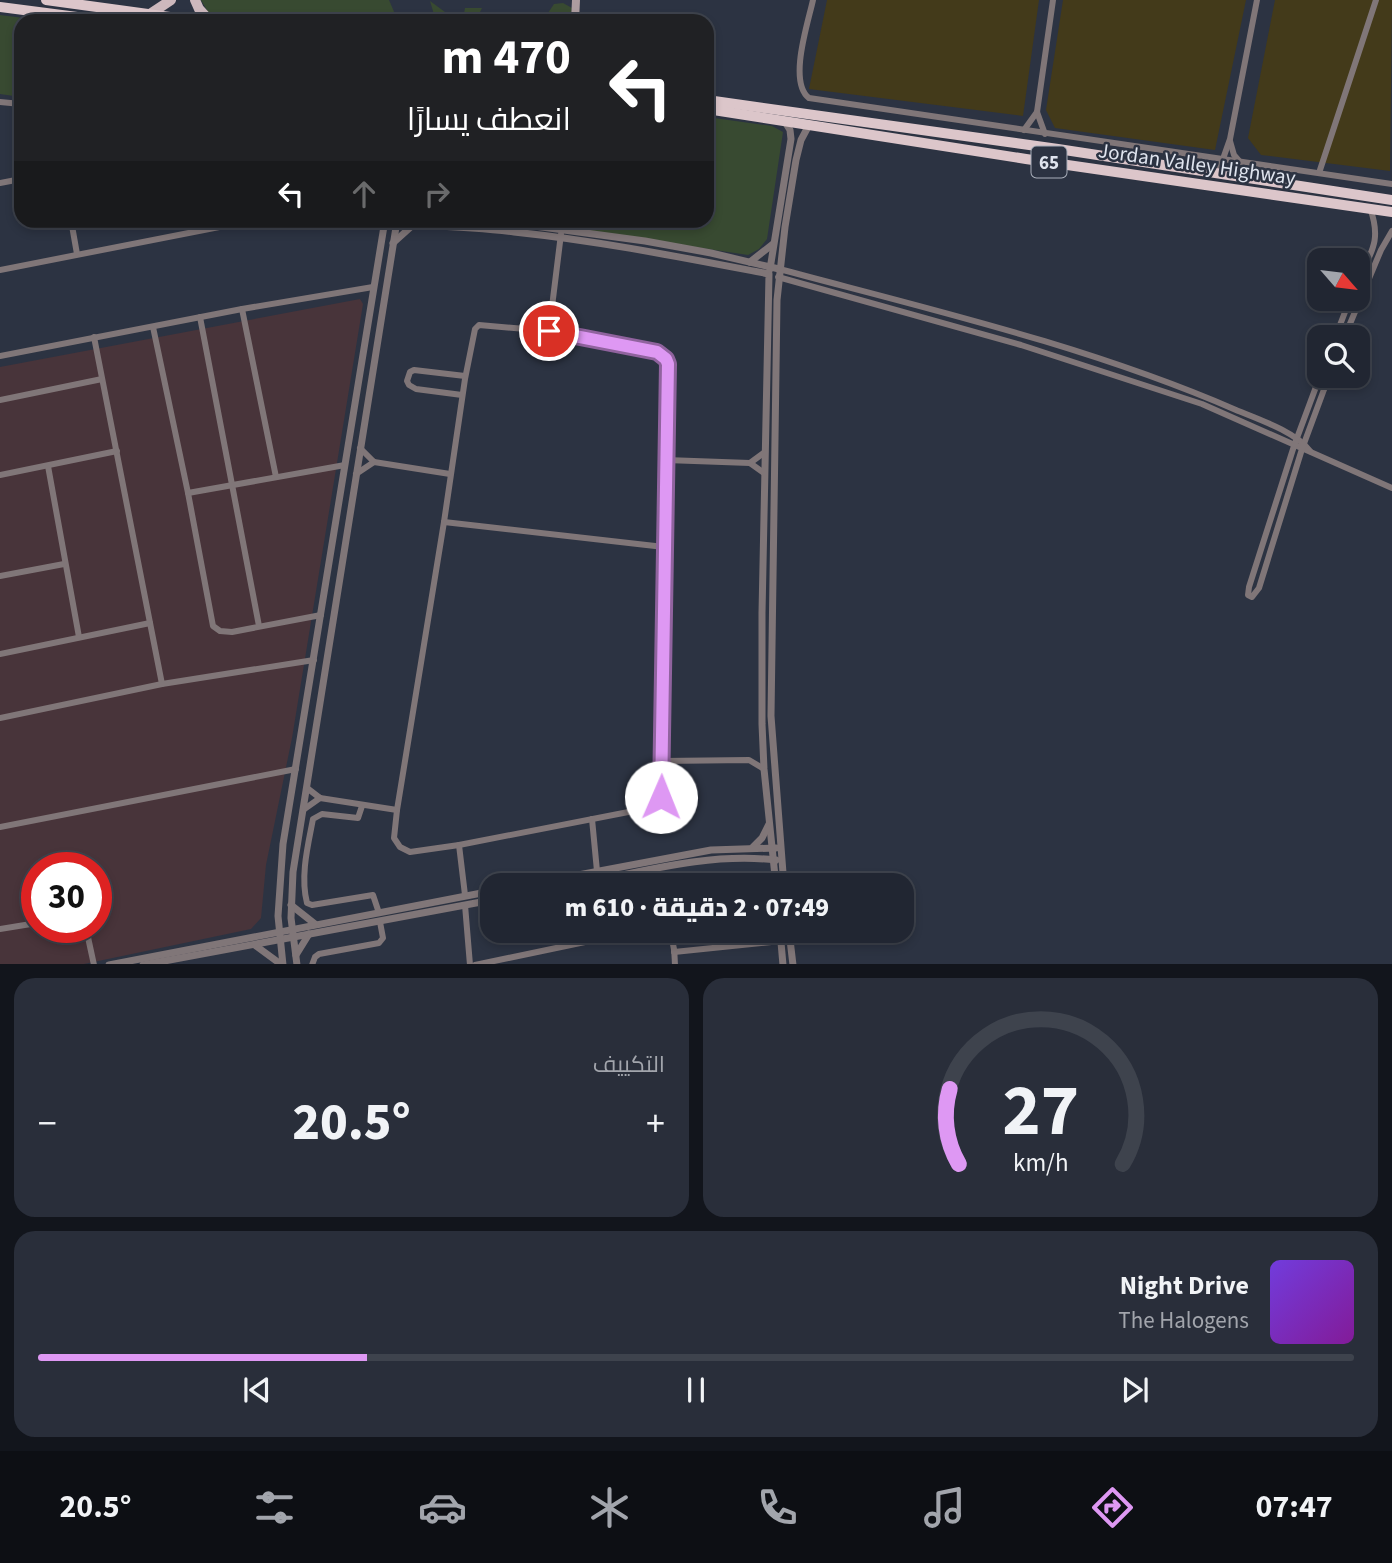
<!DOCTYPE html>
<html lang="ar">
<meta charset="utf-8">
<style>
:root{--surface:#212632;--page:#292e3a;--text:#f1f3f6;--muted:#a2a5ac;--line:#3e434d;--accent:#de98f3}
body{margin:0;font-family:"Source Sans 3",Cairo,sans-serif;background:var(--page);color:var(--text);direction:rtl;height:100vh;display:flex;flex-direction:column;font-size:26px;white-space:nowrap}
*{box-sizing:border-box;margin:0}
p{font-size:23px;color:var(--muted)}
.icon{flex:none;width:38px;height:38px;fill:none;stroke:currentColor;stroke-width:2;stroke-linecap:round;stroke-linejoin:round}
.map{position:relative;height:964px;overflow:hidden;direction:ltr}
.drawer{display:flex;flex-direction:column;gap:14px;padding:14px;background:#12151c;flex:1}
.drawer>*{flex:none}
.banner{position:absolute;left:14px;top:14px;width:700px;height:214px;border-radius:21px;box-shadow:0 4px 10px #0003,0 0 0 2px var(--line);direction:rtl;background:#202124;color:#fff;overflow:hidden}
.needle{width:46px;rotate:118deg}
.controls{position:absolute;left:1307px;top:248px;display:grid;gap:14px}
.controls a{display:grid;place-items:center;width:63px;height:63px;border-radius:14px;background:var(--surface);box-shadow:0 4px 10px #0003,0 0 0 2px var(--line);font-size:35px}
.speed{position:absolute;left:21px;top:852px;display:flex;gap:14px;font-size:35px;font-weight:700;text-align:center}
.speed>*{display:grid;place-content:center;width:91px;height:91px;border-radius:50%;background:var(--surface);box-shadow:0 4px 10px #0003,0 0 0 2px var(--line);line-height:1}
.speed .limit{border:10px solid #d22;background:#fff;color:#111}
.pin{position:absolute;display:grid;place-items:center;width:60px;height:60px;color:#fff;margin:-30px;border:4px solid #fff;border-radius:50%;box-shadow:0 2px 7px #0007}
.me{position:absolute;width:77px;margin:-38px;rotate:1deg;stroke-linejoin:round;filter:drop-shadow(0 0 5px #0008)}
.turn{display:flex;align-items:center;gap:24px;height:147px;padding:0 28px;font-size:32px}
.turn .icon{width:91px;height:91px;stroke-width:2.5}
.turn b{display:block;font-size:49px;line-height:60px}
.lanes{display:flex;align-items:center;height:66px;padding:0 28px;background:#0003;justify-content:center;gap:35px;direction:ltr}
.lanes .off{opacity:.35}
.big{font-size:52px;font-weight:800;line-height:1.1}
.drawer .tile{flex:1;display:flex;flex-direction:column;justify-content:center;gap:10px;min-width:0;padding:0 24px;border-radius:21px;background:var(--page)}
.drawer .dial{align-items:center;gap:0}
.dial svg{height:182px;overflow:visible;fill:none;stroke:var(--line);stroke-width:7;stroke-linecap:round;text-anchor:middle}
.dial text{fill:var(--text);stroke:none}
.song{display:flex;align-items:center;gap:21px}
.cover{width:84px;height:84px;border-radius:10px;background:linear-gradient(135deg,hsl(260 70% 55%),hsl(290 70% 35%))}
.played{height:7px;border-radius:4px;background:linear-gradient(90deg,var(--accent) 25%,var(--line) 25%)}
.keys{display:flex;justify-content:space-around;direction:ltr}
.heat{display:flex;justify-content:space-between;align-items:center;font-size:38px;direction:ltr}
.drawer .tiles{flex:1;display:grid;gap:14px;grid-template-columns:1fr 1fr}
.tile:last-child{grid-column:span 2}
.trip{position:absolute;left:480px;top:873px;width:434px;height:70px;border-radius:21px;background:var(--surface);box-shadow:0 4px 10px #0003,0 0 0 2px var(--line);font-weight:800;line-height:70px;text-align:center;direction:rtl}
.tabs{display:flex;height:112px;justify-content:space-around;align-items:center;background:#0d0f14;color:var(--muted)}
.tabs .icon{width:49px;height:49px}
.tabs .current{color:var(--accent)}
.tabs b{font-size:32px;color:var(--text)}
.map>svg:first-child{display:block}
.industrial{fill:#48343a;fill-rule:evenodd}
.green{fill:#384a31}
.sand{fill:#433a1a}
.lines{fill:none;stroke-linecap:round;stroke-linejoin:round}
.minor{stroke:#807678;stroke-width:6}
.tertiary{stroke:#807678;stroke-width:7}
.secondary{stroke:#ac9c9f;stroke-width:8}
.primary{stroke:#cdb8bd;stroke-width:10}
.trunk{stroke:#dcc6ca;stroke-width:10}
.route-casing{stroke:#90639e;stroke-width:18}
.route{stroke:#de98f3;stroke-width:12}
.labels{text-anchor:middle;stroke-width:5;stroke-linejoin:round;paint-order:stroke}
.shield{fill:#2c3342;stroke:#a9afba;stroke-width:2}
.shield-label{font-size:19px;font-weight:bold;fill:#dfe4ee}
.street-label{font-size:21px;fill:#dfe4ee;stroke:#2c3342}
</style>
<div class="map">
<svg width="1392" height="965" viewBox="0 0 1392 965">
<rect width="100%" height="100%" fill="#2c3342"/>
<!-- industrial -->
<path class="industrial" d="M360,299L363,304L292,738L266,865L261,918L251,929L84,964L0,965V367ZM37,868H96V928H37Z"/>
<!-- green -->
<g class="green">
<path d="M201,0H389L398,21H238L211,17Z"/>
<path d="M430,1L449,15L463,19L465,8H482L480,12L491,21H436Z"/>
<path d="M563,3L572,8L570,21H559L548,13L554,4Z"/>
<path d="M0,15L48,21H21V97L0,94Z"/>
<path d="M707,117L772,126L783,132L767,239L759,249L748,255L523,221L707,220Z"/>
</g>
<!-- sand -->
<g class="sand">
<path d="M827,0H1039L1023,116L809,89Z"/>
<path d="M1063,0H1246L1215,150L1055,128L1046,110Z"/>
<path d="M1275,0H1392L1390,171L1261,155L1248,138Z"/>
</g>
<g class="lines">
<!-- minor -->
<g class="minor">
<path d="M813,0C808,23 788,82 809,98L1392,184"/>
<path d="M0,102L21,104"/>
<path d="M1024,130L1037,112"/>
<path d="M1045,134L1037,112L1053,0"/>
<path d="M1230,141L1234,155L1240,162"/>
<path d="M1218,173L1230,139L1257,0"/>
<path d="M1319,173L1376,0"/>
<path d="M0,183L21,179"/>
<path d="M71,220L77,254"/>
<path d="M779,269C933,310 1091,347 1236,410C1258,419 1296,432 1310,451"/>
<path d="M0,270L255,220"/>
<path d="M778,277L1021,345L1202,404L1392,488"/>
<path d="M1358,281C1371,252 1382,241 1370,208"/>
<path d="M242,309L276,477"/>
<path d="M200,317L259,626"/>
<path d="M479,325L549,331L657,352L666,359L668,390L661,797L654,807L459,845L410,852L400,847L394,838L397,810L444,522L465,379L475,329Z"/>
<path d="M153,327L188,493L213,626L220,631L232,632L321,615"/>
<path d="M549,331L561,234"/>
<path d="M94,337L162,684"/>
<path d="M1335,338L1350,299"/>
<path d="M1344,338L1381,250L1392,231"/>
<path d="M0,356L242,309L373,287"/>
<path d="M1320,376L1294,446L1249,587L1248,595L1252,597L1259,588L1302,449L1329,376"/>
<path d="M462,395L416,389L409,385L407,381L410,372L414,370L465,376"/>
<path d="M0,400L102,379"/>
<path d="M360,448L374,462L450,474"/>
<path d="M666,460L750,463L764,473"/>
<path d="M750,463L765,452"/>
<path d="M48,466L79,637"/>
<path d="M356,474L374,462"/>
<path d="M0,475L117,451"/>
<path d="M188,493L345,465"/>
<path d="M444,522L664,547"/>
<path d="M0,576L64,564"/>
<path d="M0,654L150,623"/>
<path d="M0,718L162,684L314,660"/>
<path d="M662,761L749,760L764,769"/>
<path d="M307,788L320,798L397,810"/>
<path d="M362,806L358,818L322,814L313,819C308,845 300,876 307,903L312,905L373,895L379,913"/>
<path d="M303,810L320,798"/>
<path d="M592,819L597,871"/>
<path d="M0,827L296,769"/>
<path d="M459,845L465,895"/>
<path d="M465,905L470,965"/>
<path d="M86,928L94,965"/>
<path d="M0,929L37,923"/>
<path d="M659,931C676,935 674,950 675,965"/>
<path d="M674,952L781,941"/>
<path d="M312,965L315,957L319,954L379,943L383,938L380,922"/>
<path d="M475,965L604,938L657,931"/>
</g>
<!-- tertiary -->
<g class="tertiary">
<path d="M489,220L645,241L711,253L779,269"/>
<path d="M396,224C436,226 475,227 514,232C600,241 685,258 769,274L762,613V724L764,769L776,886"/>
<path d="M393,243L413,225"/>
<path d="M750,262L773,244"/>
<path d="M770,269L791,139L790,130L785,122"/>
<path d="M753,847L762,838L769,824"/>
<path d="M520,886L711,850L776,848"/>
<path d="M569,886C638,873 706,852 776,860"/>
<path d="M784,886L771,716L777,300L785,227L796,160L801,140L809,125"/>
<path d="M291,905L315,924"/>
<path d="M780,931L783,965"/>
<path d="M789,931L793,965"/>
<path d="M256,946L282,965"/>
<path d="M296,955L309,934"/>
<path d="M109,965L492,891"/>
<path d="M143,965L492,900"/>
<path d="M283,965L278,916L283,844L385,220"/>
<path d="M297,965L291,918L293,872L397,221"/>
</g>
<!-- secondary -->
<path class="secondary" d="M575,21L576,0"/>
<!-- primary -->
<g class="primary">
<path d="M195,0L199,9L210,21"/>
<path d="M150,14L171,0"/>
</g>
<!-- trunk -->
<g class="trunk">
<path d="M46,0L199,21"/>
<path d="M0,7L108,21"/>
<path d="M707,100L1058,149L1392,200"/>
<path d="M707,109L1026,159L1392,212"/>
</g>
</g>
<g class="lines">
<!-- route casing -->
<g class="route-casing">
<path id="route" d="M549,331L657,352L666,359L668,364L661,797"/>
</g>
<!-- route -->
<use href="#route" class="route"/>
</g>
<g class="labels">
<!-- shield labels -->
<rect class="shield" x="1031.5" y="146.5" width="35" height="31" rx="5"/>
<g class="shield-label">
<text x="1049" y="169">65</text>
</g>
<!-- street labels -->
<g class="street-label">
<text transform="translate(1197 164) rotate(8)" y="7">Jordan Valley Highway</text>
</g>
</g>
</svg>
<div class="controls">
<a><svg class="needle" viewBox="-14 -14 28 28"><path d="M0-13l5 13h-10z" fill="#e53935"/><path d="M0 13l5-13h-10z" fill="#a2a5ac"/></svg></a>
<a><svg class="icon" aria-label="search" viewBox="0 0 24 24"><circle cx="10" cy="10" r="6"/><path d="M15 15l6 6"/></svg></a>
</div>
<div class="speed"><div class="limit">30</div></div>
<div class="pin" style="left:549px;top:331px;background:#d93025"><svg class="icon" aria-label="arrive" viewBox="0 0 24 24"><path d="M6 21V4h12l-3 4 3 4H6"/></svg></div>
<svg class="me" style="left:661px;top:797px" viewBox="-20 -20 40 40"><circle r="19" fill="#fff"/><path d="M0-13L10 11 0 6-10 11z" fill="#de98f3"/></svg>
<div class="trip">07:49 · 2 دقيقة · 610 m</div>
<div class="banner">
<div class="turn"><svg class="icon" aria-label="left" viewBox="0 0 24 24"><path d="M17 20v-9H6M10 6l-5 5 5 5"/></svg><div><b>470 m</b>انعطف يسارًا</div></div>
<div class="lanes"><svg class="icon" aria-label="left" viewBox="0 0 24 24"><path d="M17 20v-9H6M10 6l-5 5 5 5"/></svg><svg class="icon off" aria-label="ahead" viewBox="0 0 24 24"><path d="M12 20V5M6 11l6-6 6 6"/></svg><svg class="icon off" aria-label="right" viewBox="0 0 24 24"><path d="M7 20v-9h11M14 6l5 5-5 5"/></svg></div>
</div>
</div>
<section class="drawer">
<div class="tiles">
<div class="tile dial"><svg viewBox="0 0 100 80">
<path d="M14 69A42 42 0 1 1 86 69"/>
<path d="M14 69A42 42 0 0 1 10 36" stroke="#de98f3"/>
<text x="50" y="56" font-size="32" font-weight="700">27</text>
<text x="50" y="72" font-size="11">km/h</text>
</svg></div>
<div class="tile"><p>التكييف</p>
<div class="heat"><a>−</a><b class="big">20.5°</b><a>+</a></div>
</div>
<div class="tile">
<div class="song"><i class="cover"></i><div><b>Night Drive</b><p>The Halogens</p></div></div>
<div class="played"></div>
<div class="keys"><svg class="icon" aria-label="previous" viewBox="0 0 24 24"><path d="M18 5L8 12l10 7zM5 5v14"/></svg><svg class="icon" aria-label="pause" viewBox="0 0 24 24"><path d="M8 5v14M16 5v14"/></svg><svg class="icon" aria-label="next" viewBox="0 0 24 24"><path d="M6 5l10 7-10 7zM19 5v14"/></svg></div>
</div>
</div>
</section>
<nav class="tabs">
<b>07:47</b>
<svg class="icon current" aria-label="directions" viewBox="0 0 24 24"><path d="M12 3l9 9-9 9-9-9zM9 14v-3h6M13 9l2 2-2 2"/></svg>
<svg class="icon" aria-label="music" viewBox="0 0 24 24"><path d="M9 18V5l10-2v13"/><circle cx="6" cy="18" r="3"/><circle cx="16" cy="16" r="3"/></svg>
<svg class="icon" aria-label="phone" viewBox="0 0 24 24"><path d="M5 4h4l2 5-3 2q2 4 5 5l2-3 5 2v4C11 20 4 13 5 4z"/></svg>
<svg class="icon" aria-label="climate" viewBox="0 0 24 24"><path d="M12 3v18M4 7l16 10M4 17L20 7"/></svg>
<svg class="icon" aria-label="car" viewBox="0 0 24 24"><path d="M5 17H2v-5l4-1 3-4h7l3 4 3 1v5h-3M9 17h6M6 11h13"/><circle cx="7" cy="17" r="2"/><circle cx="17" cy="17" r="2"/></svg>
<svg class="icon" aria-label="filters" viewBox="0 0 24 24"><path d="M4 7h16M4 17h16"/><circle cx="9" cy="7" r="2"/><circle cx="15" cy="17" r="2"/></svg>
<b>20.5°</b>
</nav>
